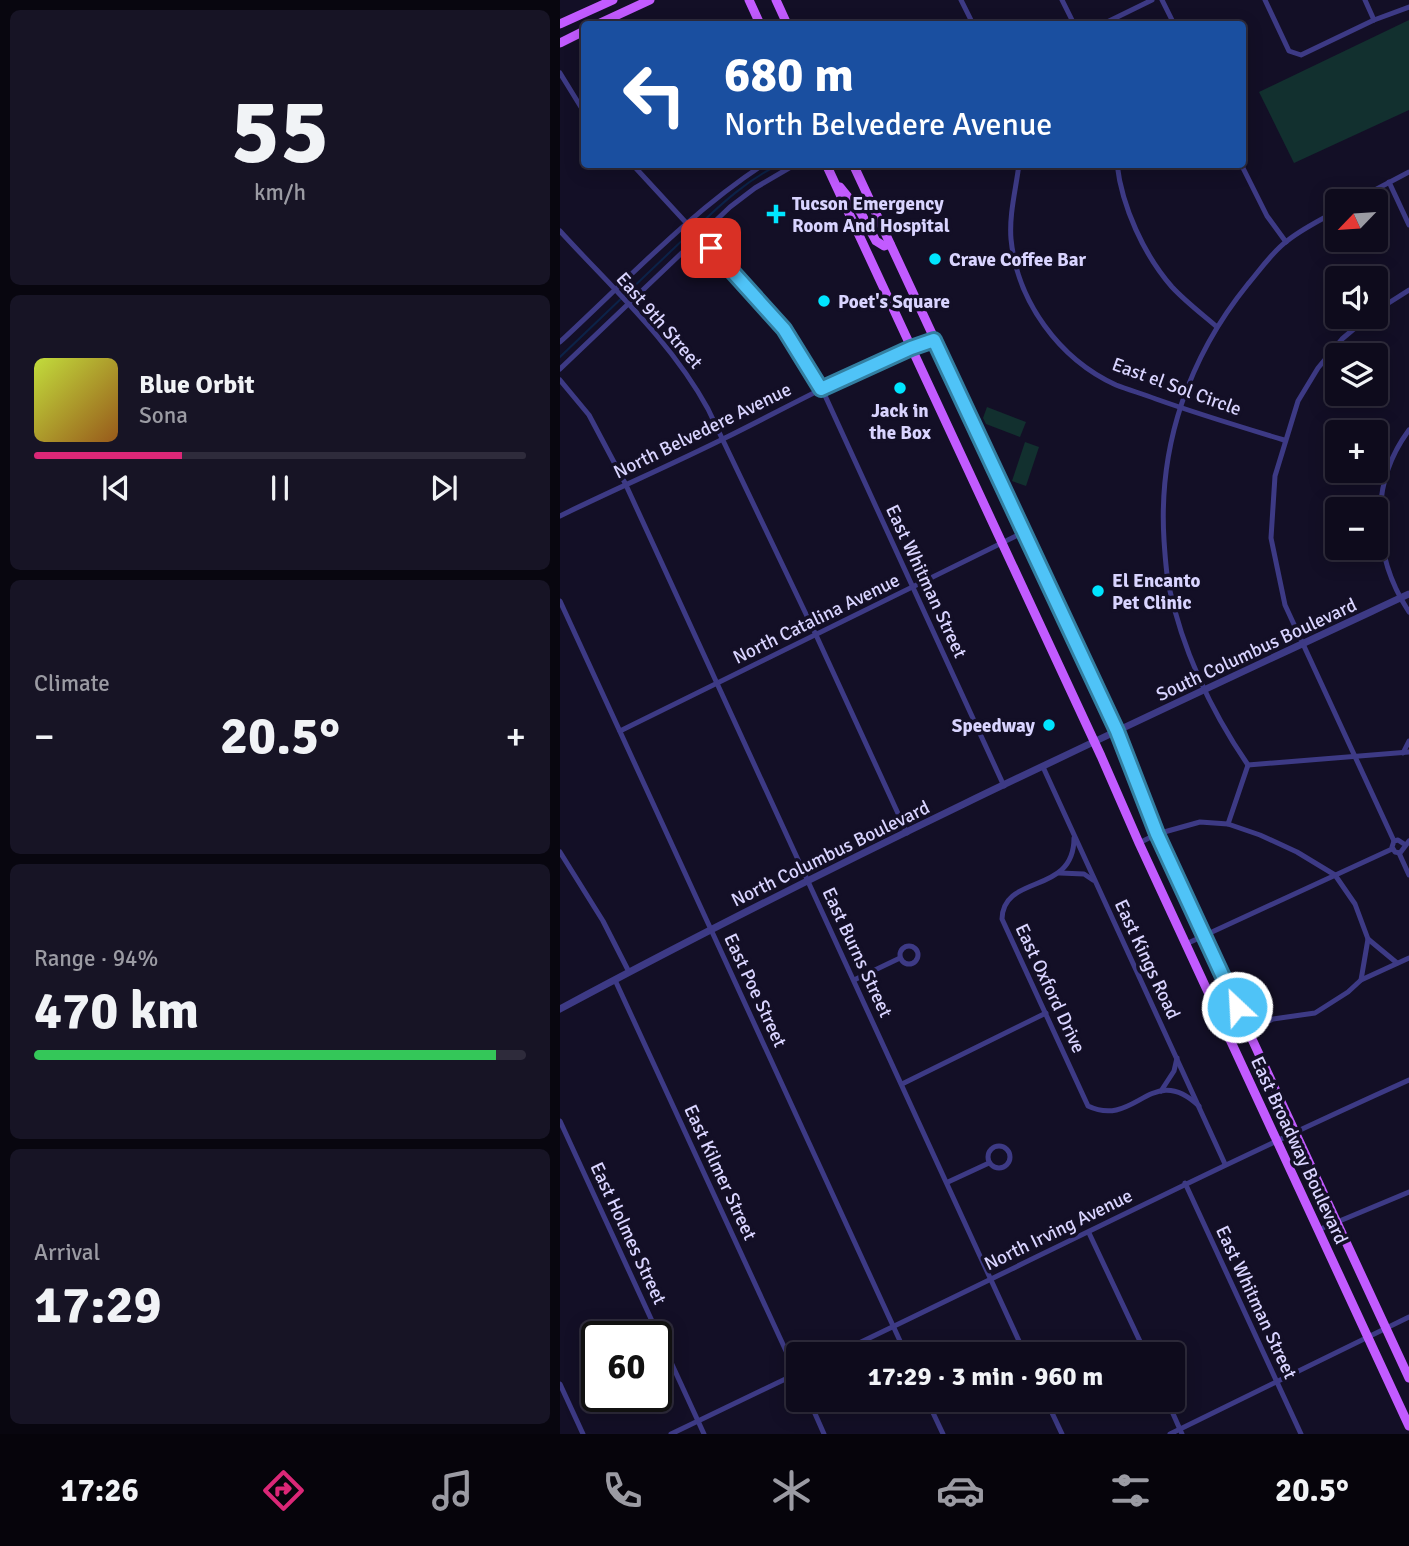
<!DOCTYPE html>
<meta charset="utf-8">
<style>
:root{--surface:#0e0b1c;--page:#171425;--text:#f1f3f6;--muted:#9b9ba3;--line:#2e2b3b;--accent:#db2777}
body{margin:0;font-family:Signika,sans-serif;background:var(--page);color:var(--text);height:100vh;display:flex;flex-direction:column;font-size:26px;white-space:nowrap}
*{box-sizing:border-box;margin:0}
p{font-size:23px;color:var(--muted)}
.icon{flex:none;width:38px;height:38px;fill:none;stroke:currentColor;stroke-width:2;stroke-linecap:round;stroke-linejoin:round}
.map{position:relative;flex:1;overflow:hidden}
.drawer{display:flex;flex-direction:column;gap:10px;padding:10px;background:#08060f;width:560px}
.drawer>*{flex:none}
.banner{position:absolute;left:21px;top:21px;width:665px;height:147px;border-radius:7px;box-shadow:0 4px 18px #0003,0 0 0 2px var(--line);background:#1a4fa0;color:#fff;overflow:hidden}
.needle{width:46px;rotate:245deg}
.controls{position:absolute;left:765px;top:189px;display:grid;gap:14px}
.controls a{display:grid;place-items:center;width:63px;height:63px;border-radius:7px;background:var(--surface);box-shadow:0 4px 18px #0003,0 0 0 2px var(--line);font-size:35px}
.speed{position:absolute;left:21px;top:1321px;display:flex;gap:14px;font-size:35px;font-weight:700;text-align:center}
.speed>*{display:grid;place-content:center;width:91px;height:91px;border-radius:50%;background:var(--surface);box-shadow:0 4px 18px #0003,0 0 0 2px var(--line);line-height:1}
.speed .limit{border:4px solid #111;border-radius:10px;background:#fff;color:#111}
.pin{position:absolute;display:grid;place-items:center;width:60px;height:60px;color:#fff;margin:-30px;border-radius:14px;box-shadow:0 4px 10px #0006}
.me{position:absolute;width:77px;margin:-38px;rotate:335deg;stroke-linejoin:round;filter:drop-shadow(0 0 5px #0008)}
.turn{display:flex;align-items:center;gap:24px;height:147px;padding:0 28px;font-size:32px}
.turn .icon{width:91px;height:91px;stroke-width:2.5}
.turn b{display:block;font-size:49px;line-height:60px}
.big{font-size:52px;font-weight:700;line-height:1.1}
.drawer .tile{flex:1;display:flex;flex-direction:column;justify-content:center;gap:10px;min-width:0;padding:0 24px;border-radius:10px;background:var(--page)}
.drawer .dial{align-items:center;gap:0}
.dial b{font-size:91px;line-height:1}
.song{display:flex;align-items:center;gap:21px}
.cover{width:84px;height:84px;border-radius:10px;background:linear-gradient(135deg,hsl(70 70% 55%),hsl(30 70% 35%))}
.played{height:7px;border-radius:4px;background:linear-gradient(90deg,var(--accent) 30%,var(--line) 30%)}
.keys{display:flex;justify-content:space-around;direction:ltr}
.heat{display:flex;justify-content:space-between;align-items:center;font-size:38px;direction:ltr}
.charge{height:10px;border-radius:5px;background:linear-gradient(90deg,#34c759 94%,var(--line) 0)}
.trip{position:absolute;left:226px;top:1342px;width:399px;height:70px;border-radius:7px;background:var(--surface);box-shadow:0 4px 18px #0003,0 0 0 2px var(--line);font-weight:700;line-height:70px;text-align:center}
.tab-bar{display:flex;height:112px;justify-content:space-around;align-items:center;background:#06040b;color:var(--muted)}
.tab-bar .icon{width:49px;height:49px}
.tab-bar .on{color:var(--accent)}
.tab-bar b{font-size:32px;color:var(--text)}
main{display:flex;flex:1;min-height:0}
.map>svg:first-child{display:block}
.green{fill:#12302f}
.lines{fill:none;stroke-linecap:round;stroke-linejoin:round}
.stream{stroke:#0c2248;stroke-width:2}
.minor{stroke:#3d3a85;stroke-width:5}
.tertiary{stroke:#3d3a85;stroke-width:7}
.primary{stroke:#c25bff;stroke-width:9}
.route-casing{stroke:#337fa1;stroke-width:18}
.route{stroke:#4fc3f7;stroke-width:12}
.poi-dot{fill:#00e5ff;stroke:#130f26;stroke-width:2.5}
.labels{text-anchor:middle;stroke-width:7;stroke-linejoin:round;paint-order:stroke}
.poi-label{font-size:19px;font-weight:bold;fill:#d9d4ff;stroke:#130f26;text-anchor:start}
.street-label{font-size:19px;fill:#d9d4ff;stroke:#130f26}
</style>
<main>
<section class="drawer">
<div class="tile dial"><b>55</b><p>km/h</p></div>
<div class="tile">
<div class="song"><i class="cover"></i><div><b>Blue Orbit</b><p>Sona</p></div></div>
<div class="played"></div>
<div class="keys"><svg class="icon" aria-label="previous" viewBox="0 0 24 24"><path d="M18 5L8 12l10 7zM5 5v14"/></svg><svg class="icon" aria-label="pause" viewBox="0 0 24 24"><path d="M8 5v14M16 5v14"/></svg><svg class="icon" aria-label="next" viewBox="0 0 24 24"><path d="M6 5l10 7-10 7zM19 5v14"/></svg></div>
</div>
<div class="tile"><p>Climate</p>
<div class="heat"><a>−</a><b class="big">20.5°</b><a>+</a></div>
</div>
<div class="tile"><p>Range · 94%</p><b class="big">470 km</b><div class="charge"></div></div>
<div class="tile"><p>Arrival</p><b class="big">17:29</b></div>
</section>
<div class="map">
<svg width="849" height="1434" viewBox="0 0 849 1434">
<rect width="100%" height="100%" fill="#130f26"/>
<!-- green -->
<g class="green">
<path d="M849,20V110L734,163L699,92Z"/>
<path d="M427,407L466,422L460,437L426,424L423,418Z"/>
<path d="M465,442L479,447L466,486L452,481Z"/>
</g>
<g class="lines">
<!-- stream -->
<g class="stream">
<path d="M135,229C161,204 187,180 220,164"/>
<path d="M0,357L131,232"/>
</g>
<!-- minor -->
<g class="minor">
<path d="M401,0L413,24"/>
<path d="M502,0L514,24"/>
<path d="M602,0L614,24"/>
<path d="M705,0L729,51L741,55L814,20L849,7"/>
<path d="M805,0L814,20"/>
<path d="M543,24L592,0"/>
<path d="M0,73L24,112"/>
<path d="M72,164L224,329L262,389L444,786"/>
<path d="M459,164C456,189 449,214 451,239C457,301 499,359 556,385C569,390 583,394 596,399C638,414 681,427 724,440"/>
<path d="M557,164C562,207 584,255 612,287C626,302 642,314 657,327"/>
<path d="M681,164L707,216L726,242"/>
<path d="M829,182L849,225"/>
<path d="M794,201L849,172"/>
<path d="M0,231C52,288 111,341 148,409L256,635L347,833"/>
<path d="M816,311L849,290"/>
<path d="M808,317L782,339L758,368L738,401L715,476L711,538L725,605L834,841"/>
<path d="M0,342C66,281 129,213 204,164"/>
<path d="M0,369L170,207L195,188L236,164"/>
<path d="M0,380L29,415L65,483L465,1354"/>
<path d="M849,430C808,485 813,557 849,612"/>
<path d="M0,516C55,489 111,465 165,438C234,404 302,365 374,340"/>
<path d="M0,601L346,1354"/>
<path d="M60,731L464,532"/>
<path d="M843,753L849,741"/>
<path d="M688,765C651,711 623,651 609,587C606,572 605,555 604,540C598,445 629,357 688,284C700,270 712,252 727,241C742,229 760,220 777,211"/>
<path d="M688,765L849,752"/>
<path d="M483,767L665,1164"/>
<path d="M668,824L688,765"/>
<path d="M514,838C514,896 443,873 442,919L528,1106C576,1129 591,1061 639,1106"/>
<path d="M579,843L597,834L640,822L668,824L700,835L737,852L775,875L795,904L808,939L837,963"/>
<path d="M844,844L838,840L834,841L832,847L835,852L840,853L849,841"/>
<path d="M0,852L43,921L69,972"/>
<path d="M839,853L849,875"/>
<path d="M500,873L524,874L533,880"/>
<path d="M626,944L832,849"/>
<circle cx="349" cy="955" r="9"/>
<path d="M55,980L238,1377"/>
<path d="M294,980L340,958"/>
<path d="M801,980L808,939"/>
<path d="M670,1039L713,1019L755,1013L788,992L801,980L849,958"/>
<path d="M342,1084L486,1013"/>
<path d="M601,1091L614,1071L617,1058"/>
<path d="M0,1121L144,1434"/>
<circle cx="439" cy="1157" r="11"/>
<path d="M388,1182L429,1163"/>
<path d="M625,1183L741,1434"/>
<path d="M758,1230L849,1192"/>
<path d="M529,1233L586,1354"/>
<path d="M276,1354C467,1263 655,1167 849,1080"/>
<path d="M0,1384L23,1434"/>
<path d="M249,1400L264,1434"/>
<path d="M367,1400L383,1434"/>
<path d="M486,1400L502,1434"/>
<path d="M607,1400L622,1434"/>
<path d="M111,1434L238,1373"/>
<path d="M610,1434L849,1317"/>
</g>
<!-- tertiary -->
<path class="tertiary" d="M0,1009C277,860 564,727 849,594"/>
<!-- primary -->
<g class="primary">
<path d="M189,0L200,24"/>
<path d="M216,0L227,24"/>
<path d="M0,24L53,0"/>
<path d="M38,24L90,0"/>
<path d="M0,43L24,31"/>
<path d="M266,164L541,756L579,843L849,1426"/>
<path d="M293,164L557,731L597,834L849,1378"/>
<path d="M280,187L301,213L316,241L324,246L330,244"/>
</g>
</g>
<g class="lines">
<!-- route casing -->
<g class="route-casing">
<path id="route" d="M151,248L224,329L261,389L351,348L374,340L557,731L597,834L677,1007"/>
</g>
<!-- route -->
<use href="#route" class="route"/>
</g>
<!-- markers -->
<g class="poi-dot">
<path d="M212.5 203.5h7v7h7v7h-7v7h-7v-7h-7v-7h7z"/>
<circle cx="375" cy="259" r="7"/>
<circle cx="264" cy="301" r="7"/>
<circle cx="340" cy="388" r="7"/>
<circle cx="538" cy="591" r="7"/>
<circle cx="489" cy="725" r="7"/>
</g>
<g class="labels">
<!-- poi labels -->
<g class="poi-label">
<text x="232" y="210">Tucson Emergency<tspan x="232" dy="22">Room And Hospital</tspan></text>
<text x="389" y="266">Crave Coffee Bar</text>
<text x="278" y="308">Poet's Square</text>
<text x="340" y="417" text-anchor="middle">Jack in<tspan x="340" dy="22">the Box</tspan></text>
<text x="552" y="587">El Encanto<tspan x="552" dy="22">Pet Clinic</tspan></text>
<text x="475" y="732" text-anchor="end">Speedway</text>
</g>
<!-- street labels -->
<g class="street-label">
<text transform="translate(100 320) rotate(49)" y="7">East 9th Street</text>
<text transform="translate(617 386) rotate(20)" y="7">East el Sol Circle</text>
<text transform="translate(142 430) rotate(-26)" y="7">North Belvedere Avenue</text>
<text transform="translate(367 581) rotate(65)" y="7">East Whitman Street</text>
<text transform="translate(256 618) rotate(-26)" y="7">North Catalina Avenue</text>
<text transform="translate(696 649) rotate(-25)" y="7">South Columbus Boulevard</text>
<text transform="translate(270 853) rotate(-26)" y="7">North Columbus Boulevard</text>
<text transform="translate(298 952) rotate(65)" y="7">East Burns Street</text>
<text transform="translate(588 959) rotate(65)" y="7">East Kings Road</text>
<text transform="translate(491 988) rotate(65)" y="7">East Oxford Drive</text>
<text transform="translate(196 990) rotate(65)" y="7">East Poe Street</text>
<text transform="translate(740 1150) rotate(65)" y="7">East Broadway Boulevard</text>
<text transform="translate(161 1172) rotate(65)" y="7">East Kilmer Street</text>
<text transform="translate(498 1229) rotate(-26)" y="7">North Irving Avenue</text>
<text transform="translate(69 1233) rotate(65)" y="7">East Holmes Street</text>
<text transform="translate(697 1302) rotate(65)" y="7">East Whitman Street</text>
</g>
</g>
</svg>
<div class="controls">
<a><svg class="needle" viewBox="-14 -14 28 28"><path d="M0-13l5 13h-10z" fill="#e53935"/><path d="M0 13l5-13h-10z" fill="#9b9ba3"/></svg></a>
<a><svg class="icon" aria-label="sound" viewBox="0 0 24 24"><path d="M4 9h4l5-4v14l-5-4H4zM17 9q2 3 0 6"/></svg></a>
<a><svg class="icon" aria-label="layers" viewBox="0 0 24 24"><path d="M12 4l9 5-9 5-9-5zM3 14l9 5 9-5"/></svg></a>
<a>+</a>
<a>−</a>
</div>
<div class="speed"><div class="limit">60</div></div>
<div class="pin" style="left:151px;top:248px;background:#d93025"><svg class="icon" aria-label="arrive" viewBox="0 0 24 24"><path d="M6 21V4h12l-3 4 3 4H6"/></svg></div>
<svg class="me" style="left:677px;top:1007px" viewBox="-20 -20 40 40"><circle r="17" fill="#4fc3f7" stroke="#fff" stroke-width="3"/><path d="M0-11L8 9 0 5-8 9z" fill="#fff"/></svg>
<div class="trip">17:29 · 3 min · 960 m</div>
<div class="banner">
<div class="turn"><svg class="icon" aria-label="left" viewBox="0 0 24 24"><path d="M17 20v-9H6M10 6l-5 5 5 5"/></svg><div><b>680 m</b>North Belvedere Avenue</div></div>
</div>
</div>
</main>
<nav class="tab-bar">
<b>17:26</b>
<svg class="icon on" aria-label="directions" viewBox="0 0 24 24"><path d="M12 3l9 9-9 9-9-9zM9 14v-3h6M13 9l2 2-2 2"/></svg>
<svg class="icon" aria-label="music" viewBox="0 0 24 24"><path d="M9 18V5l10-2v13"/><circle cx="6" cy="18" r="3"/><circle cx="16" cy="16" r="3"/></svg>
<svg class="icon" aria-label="phone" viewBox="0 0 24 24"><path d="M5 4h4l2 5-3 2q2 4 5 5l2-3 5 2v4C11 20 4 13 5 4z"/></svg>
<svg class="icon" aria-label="climate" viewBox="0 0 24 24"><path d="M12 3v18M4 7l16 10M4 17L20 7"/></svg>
<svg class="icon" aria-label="car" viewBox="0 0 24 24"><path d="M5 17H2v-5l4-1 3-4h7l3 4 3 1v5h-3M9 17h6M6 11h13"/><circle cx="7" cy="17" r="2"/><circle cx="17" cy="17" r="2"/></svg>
<svg class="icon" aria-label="filters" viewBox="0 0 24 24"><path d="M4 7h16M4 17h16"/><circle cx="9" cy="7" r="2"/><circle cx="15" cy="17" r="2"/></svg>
<b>20.5°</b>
</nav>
